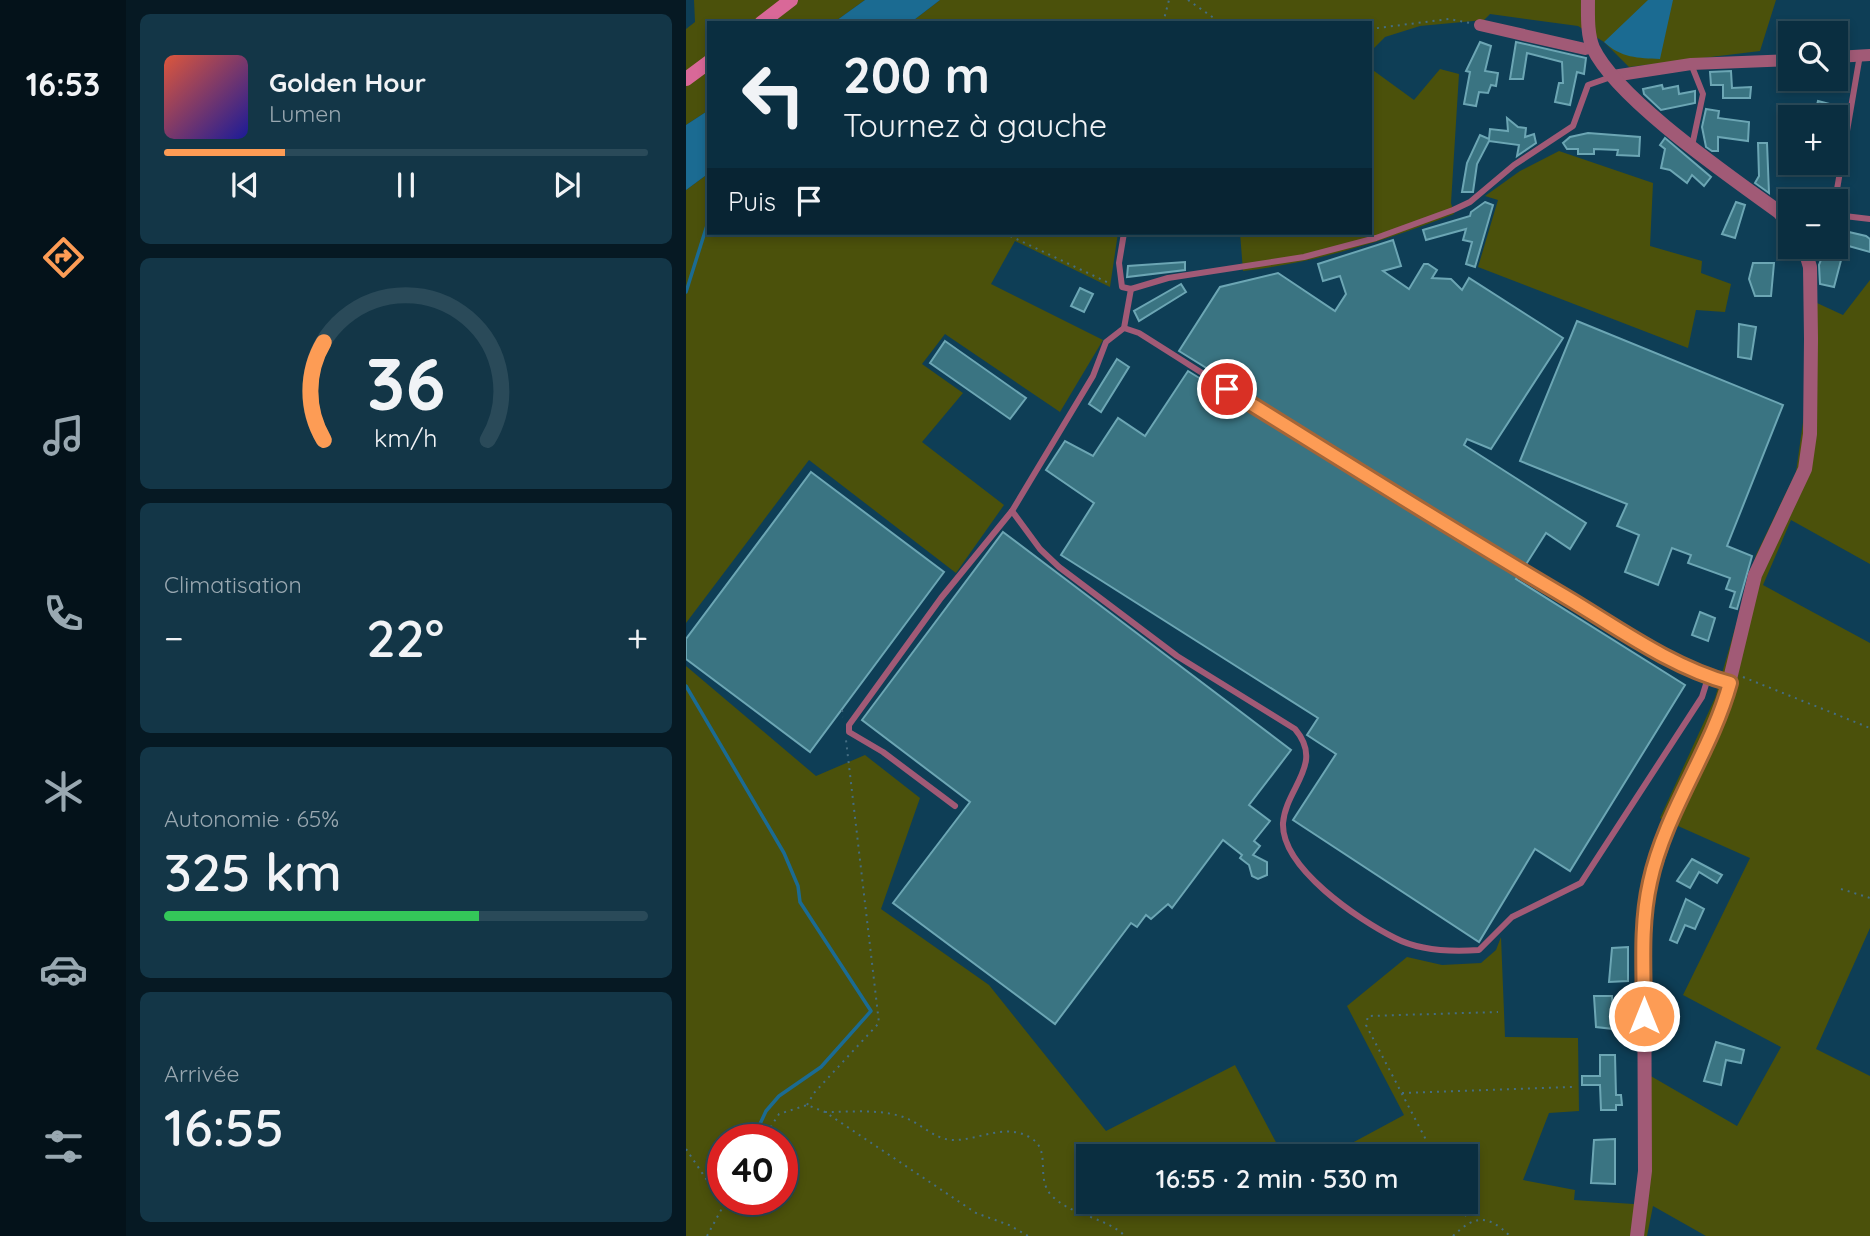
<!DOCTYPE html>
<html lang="fr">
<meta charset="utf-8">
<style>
:root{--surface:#0a2e40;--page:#133647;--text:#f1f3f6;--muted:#99a8b1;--line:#2a4a59;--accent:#fd9c55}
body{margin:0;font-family:Quicksand,sans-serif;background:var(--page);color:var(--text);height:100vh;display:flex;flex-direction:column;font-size:26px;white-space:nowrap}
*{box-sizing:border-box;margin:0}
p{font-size:23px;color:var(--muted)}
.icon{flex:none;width:38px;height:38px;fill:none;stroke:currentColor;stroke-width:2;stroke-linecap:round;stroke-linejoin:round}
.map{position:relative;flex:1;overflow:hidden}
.details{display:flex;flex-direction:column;gap:14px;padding:14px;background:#061923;width:560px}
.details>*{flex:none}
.banner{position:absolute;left:21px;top:21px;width:665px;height:214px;border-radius:0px;box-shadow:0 4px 10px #0003,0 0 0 2px var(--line);background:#0a2e40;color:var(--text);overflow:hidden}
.controls{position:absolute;left:1092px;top:21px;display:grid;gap:14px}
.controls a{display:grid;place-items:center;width:70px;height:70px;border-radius:0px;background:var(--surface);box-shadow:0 4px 10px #0003,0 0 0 2px var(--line);font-size:35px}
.speed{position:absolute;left:21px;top:1124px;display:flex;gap:14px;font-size:35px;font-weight:700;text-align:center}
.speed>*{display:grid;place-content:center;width:91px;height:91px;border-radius:50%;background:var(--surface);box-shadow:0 4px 10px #0003,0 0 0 2px var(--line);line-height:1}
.speed .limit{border:10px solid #d22;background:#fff;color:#111}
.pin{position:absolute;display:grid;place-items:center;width:60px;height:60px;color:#fff;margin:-30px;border:4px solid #fff;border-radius:50%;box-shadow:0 2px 7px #0007}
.me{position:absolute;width:77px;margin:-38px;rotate:0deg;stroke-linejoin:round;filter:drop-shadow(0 0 5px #0008)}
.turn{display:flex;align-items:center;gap:24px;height:147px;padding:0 21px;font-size:32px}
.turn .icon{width:91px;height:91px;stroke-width:2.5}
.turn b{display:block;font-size:49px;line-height:60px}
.then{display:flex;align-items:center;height:66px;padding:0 21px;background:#0003;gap:14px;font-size:26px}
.big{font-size:52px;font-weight:600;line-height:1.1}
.details .tile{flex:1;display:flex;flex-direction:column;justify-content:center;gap:10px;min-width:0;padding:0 24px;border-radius:10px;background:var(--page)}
.details .dial{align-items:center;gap:0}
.dial svg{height:182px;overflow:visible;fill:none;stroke:var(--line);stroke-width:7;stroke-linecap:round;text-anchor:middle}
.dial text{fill:var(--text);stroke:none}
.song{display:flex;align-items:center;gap:21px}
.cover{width:84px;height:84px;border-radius:10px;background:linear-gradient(135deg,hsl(10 70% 55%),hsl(240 70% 35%))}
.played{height:7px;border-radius:4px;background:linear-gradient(90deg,var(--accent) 25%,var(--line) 25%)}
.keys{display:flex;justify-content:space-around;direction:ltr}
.heat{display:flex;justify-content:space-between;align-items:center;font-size:38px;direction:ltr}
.charge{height:10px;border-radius:5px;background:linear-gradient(90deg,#34c759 65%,var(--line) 0)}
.trip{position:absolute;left:390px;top:1144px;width:402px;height:70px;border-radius:0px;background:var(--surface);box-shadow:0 4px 10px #0003,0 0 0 2px var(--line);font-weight:600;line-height:70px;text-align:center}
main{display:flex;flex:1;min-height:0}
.tabs{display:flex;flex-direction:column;width:126px;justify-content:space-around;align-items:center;background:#04121a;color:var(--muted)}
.tabs .icon{width:49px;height:49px}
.tabs .active{color:var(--accent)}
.tabs b{font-size:32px;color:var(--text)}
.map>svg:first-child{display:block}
.green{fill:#4b510b;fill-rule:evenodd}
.water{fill:#1b6b92}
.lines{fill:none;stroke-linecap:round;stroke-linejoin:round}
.stream{stroke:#1b6b92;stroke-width:3.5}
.building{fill:#3a7482;stroke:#6ca6b4;stroke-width:2}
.path{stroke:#446d82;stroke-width:2;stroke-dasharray:2 5;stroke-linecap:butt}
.service{stroke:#a15a76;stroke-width:6}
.minor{stroke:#a15a76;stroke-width:12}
.tertiary{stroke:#a15a76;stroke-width:14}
.secondary{stroke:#d96898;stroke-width:14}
.route-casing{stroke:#a46537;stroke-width:18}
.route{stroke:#fd9c55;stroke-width:12}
</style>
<main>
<nav class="tabs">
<b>16:53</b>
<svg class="icon active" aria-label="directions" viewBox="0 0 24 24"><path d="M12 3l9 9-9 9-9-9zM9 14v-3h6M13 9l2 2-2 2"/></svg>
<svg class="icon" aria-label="music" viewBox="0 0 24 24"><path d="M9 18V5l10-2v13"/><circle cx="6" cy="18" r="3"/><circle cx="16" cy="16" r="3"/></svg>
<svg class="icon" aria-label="phone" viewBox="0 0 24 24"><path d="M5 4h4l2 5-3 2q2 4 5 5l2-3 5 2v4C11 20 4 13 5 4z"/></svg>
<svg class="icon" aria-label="climate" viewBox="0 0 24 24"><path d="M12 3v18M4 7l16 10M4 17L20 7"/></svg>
<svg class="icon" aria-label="car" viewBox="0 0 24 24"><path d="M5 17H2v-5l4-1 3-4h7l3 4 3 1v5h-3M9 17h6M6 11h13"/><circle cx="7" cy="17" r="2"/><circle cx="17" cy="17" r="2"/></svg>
<svg class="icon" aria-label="filters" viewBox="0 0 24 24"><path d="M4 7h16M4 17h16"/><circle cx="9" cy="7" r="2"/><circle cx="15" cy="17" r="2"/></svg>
</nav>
<section class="details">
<div class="tile">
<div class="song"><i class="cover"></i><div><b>Golden Hour</b><p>Lumen</p></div></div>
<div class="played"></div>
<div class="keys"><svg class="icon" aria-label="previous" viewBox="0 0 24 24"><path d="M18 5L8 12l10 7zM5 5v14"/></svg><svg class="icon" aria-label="pause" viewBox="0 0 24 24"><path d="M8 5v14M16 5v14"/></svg><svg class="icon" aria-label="next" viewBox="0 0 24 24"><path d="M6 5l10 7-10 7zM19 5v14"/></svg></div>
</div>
<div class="tile dial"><svg viewBox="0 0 100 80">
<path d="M14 69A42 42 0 1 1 86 69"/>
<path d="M14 69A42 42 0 0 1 14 26" stroke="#fd9c55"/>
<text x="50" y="56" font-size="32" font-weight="700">36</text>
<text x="50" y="72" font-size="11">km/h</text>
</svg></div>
<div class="tile"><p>Climatisation</p>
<div class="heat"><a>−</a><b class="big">22°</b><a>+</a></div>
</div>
<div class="tile"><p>Autonomie · 65%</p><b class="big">325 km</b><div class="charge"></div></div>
<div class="tile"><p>Arrivée</p><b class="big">16:55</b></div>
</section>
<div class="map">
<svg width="1184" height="1236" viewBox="0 0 1184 1236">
<rect width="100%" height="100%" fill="#0e3e56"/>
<!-- green -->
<g class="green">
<path d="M8,0H179L147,23H23V110L0,125V29L9,22Z"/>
<path d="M254,0H1090L1074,51L943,67L918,42L892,26L804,14L798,20L734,26L699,37L684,52V23H224Z"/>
<path d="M684,68L728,100L754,69L773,74L765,203L768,214C701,240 629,263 557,271L554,233H684Z"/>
<path d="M873,151L967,183L964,246L1016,261L1015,273L1045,284L1039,312L1010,310L1002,348L792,267L812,200L799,196L834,171Z"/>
<path d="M23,173V233H432L424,287L329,241L305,284L417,340L374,412L259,334L236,364L277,393L236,442L318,505L270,573L123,460L0,623V190Z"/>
<path d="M1184,280V564L1105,520L1077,585L1184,643V928L1130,1049L1184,1076V1236H1020L967,1206L961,1236H0V666L130,776L179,755L234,798L195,909L303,985L420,1131L549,1065L593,1148L603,1157H402V1202H780V1157H640L718,1115L661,1006L721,957L756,965L795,963L810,950L815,937L819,1037L892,1038L893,1111L863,1113L837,1180L889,1190L888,1200L962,1205L963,1075L1051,1126L1095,1047L997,995L1064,858L974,818L1029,698L1070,555L1110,472L1121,394L1118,297L1157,315ZM37,1139H96V1199H37Z"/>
</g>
<!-- water -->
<g class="water">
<path d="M179,0H254L224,23H147Z"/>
<path d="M962,0H987L974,59C952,58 935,58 918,42Z"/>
<path d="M23,110V173L0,190V125Z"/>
</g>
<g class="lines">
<!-- stream -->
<g class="stream">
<path d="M0,292L23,219"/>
<path d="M0,686L98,853L112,886L114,902L185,1011L135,1067L93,1096L80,1111L67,1139"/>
</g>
</g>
<!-- building -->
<g class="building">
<path d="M794,42L805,46L799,71L812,73L810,86L805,85L802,93L793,92L790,106L778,104L784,72L780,71Z"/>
<path d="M830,42L900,58L898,74L891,72L884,105L869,102L873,83H877L876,62L841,53L837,79H824Z"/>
<path d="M1045,71L1046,88L1065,87L1064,98H1037V85H1025L1024,72Z"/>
<path d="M976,85L977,89L992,86L993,94L1009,91V103L975,110L958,94L957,89Z"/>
<path d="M1132,101L1155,107L1153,113L1158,115L1151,157L1150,117H1128Z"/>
<path d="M1020,109L1033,111L1032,118L1063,122L1062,141L1032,137V151H1026L1020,147L1016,127Z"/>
<path d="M821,118L832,127L840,128L839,137L848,134L850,143L831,156L833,145L803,141L791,164L787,192H776L781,163L794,135L803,139L804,129L822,131Z"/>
<path d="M902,133L954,137L953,156L931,155L932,150L908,149V154H892V149H881L877,143L884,137Z"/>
<path d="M979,138L1025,177L1018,186L1006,175L1001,183L984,170L975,168L979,149L974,145Z"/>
<path d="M1072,143H1081L1083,193L1069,183L1073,176Z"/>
<path d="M799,202L807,205L789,267L780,264L786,242L777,240L780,229L740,240L737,230L784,216L785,212Z"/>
<path d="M1050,202L1059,205L1049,238L1036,234Z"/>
<path d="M1150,229L1180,236L1184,239V252L1159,245L1148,287L1134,284L1133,265L1140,247H1150Z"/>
<path d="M707,240L715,266L697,271L723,289L738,264H742L751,270L746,278L765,279L776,290L783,278L877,338L805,449L781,439L778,445L900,523L884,549L860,533L839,566L493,351L534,287L592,273L649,311L660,294L654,276L637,281L632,264Z"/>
<path d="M499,262V270L441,277L442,266Z"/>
<path d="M1067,263H1088L1085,296H1069L1063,279Z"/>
<path d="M495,284L500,292L453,321L448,311Z"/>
<path d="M394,288L407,294L398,312L385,306Z"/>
<path d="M891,321L1097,405L1041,546L1066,556L1051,609L1044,607L1049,592L1040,589L1044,578L1002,563L1005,555L986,548L972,585L939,572L953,535L931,526L941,504L834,461Z"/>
<path d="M1053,324L1070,327L1065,359L1052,357Z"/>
<path d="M259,341L340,398L324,419L244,363Z"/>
<path d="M431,359L443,367L415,412L403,404Z"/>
<path d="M502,371L832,576L830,579L999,685L884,871L849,849L793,942L607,820L650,754L621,735L632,718L375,555L408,503L360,470L379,441L407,456L432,418L459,436Z"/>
<path d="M125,472L258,572L124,752L0,659V639Z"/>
<path d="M317,532L605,750L563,805L584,821L568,841L574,846L567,855L581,862V875L572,879L566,876L563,865L554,858L556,855L537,840L486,908L482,904L465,919L460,915L451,927L445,923L369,1024L207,903L284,802L176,720Z"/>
<path d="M1014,612L1029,618L1022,641L1006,635Z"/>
<path d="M1006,859L1036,875L1031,883L1013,872L1004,888L991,881Z"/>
<path d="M1000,899L1018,909L1009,929L999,925L991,943L984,940Z"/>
<path d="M942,947V981L923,982L926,948Z"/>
<path d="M908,996H926L928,1029L910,1027Z"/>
<path d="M1030,1042L1058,1050L1055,1063L1040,1060L1035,1085L1018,1081Z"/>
<path d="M914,1055H929L930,1095H935L936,1105H930V1110H915L914,1085H896V1076H914Z"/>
<path d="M929,1139V1184L905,1183L908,1140Z"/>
</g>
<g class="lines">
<!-- path -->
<g class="path">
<path d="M502,0L535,23"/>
<path d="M477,23L483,0"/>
<path d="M684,29L763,19L784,23"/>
<path d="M318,233L425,284"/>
<path d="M1057,677L1184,728"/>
<path d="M156,710L157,717"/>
<path d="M1155,889L1184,898"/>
<path d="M716,1093L887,1087"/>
<path d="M121,1105L128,1093L193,1023L160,740"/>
<path d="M139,1112C163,1112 190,1109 214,1116C233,1121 247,1139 266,1140C292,1141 319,1122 345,1138C366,1151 349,1177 365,1195C385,1216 420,1217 439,1236"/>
<path d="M77,1139L93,1114L121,1105L139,1112L290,1213L323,1225L342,1236"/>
<path d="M0,1149L37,1204"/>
<path d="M749,1157L680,1025L682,1016L812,1012"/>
<path d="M773,1202L782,1220"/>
<path d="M21,1236L41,1199"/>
<path d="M767,1236C789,1215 801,1214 824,1236"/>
</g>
<!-- service -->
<g class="service">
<path d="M1005,64L1017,94L1006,146"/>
<path d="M1149,201L1174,55"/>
<path d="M1150,215L1184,219"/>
<path d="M438,233L433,263L436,287L445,289L482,278L618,257L690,238L767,210L784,202L828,165L887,126L902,85L925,77"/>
<path d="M438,328L453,333C589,419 725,506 864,588C920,621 978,666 1042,683"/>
<path d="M326,511L354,549L373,567L491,656L609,729C639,764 600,787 597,823C595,868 673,920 709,938C734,951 765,952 793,950L826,917L895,883L1016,697L1022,678"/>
<path d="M269,806L197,752L163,732V725L255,598L326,511L407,376L420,342L438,328L445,289"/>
</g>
<!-- minor -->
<g class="minor">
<path d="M794,25L899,49L907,47"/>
<path d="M1150,57L1184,55"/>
<path d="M927,76L1005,64L1104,60"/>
</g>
<!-- tertiary -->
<g class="tertiary">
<path d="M902,0C902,15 901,34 907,48C931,99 1045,177 1093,212L1104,225"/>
<path d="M951,1236L959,1171L958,932L964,882L981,831L1037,708L1069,575L1119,469L1124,434L1125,339L1124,267L1118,247"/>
</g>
<!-- secondary -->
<g class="secondary">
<path d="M75,23L105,0"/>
<path d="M0,79L23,62"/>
</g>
</g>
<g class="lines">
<!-- route casing -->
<g class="route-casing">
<path id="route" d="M541,389C654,459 766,530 880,597C932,628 985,667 1044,683C1025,752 979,812 964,882C954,926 958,972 958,1016"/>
</g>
<!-- route -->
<use href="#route" class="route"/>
</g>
</svg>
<div class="controls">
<a><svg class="icon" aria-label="search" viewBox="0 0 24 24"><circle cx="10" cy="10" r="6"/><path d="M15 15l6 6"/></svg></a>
<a>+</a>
<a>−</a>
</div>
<div class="speed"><div class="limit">40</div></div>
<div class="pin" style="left:541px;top:389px;background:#d93025"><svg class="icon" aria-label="arrive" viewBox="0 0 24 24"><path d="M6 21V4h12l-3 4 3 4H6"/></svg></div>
<svg class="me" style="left:958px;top:1016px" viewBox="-20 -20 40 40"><circle r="17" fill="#fd9c55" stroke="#fff" stroke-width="3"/><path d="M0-11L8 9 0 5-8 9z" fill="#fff"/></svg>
<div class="trip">16:55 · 2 min · 530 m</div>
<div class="banner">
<div class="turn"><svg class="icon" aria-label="left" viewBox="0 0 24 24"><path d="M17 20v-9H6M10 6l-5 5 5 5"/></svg><div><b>200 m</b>Tournez à gauche</div></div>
<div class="then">Puis<svg class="icon" aria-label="arrive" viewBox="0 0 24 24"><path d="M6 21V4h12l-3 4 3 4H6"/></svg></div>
</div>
</div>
</main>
